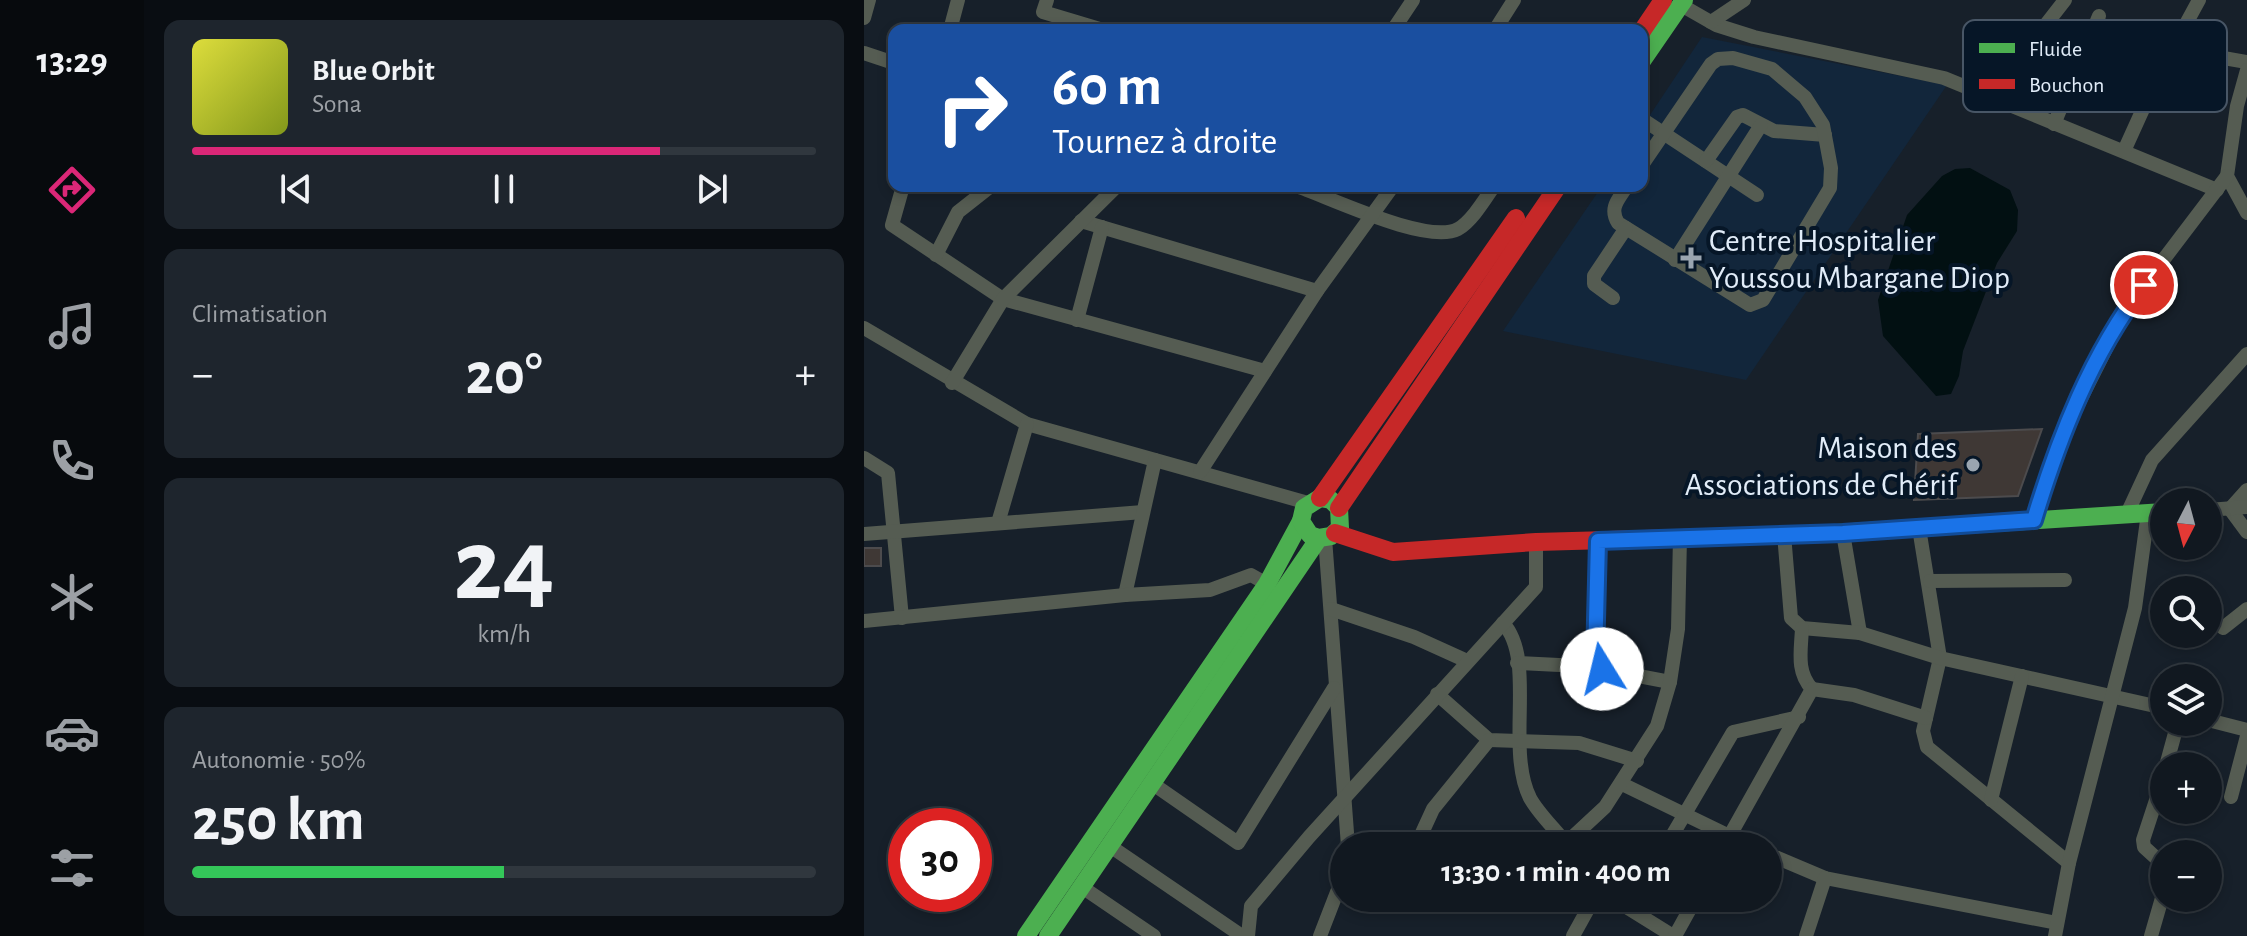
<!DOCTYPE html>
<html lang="fr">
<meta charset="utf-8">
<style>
:root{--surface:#111820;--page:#1e252d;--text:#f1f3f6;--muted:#9ca0a5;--line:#30373e;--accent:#db2777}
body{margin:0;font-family:"Alegreya Sans",sans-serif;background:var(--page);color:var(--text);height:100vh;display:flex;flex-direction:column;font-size:30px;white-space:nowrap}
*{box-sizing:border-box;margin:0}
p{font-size:26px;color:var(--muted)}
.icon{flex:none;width:44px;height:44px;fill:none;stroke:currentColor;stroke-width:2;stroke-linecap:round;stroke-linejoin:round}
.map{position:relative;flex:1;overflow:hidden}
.side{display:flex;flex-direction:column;gap:20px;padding:20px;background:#090d12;width:720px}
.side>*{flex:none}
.banner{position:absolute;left:24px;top:24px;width:760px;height:168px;border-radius:16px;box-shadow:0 4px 12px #0003,0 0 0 2px var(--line);background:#1a4fa0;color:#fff;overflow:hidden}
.needle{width:52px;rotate:186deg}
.tools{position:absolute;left:1286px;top:488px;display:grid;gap:16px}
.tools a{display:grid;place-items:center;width:72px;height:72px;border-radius:50%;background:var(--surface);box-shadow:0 4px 12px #0003,0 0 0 2px var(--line);font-size:40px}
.speed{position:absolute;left:24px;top:808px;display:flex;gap:16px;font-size:40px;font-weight:700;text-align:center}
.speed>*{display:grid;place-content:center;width:104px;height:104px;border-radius:50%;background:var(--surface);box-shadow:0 4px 12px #0003,0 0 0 2px var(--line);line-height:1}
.speed .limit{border:12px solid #d22;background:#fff;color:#111}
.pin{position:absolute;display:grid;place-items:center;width:68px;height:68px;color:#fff;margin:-34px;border:4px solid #fff;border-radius:50%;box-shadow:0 2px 8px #0007}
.me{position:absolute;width:88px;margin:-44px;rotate:351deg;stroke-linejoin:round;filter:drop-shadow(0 0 6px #0008)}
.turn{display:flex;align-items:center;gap:28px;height:168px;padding:0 32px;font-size:36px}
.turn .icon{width:104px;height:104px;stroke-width:2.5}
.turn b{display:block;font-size:56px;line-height:68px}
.big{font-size:60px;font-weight:700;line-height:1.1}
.side .card{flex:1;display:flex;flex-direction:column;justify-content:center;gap:12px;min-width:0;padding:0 28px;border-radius:16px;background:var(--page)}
.side .dial{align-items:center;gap:0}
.dial b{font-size:104px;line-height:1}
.song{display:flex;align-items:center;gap:24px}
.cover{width:96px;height:96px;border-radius:12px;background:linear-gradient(135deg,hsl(60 70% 55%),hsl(70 70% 35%))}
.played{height:8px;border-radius:4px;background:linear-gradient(90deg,var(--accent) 75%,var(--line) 75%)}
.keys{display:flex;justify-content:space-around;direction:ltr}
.heat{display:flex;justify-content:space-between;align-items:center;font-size:44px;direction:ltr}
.charge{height:12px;border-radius:6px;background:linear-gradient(90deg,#34c759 50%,var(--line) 0)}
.trip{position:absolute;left:466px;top:832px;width:452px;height:80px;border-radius:40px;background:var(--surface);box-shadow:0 4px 12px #0003,0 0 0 2px var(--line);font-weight:700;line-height:80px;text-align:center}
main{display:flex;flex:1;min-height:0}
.dock{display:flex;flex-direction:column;width:144px;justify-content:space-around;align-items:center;background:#070a0d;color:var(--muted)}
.dock .icon{width:56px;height:56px}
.dock .active{color:var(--accent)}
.dock b{font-size:36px;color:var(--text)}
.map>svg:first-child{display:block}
.built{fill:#12263b}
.water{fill:#021012}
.building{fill:#3f3835;stroke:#4c4b4d;stroke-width:2}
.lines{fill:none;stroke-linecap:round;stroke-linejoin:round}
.street{stroke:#555c52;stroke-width:14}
.fast{stroke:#4caf50;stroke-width:18}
.jam{stroke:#c62828;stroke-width:18}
.route-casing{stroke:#114b97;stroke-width:20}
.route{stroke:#1a73e8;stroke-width:14}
.poi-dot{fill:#9aa5b0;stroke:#061627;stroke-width:3}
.labels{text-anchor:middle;stroke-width:8;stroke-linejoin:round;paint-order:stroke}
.poi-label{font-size:32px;fill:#e1ecf8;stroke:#061627;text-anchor:start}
.key{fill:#061627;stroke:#485666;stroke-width:2}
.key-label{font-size:22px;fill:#e1ecf8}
</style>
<main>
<nav class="dock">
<b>13:29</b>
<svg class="icon active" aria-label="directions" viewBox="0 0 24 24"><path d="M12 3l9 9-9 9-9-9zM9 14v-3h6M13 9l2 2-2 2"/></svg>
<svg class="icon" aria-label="music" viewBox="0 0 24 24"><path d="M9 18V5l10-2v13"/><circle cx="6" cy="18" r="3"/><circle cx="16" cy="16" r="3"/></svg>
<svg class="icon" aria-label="phone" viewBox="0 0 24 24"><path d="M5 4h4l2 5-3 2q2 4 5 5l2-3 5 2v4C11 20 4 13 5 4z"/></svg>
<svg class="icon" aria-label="climate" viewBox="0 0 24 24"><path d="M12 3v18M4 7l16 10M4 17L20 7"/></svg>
<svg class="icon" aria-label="car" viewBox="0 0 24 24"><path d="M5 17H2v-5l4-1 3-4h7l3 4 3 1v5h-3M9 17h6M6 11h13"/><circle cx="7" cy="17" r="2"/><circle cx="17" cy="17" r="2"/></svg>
<svg class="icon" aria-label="filters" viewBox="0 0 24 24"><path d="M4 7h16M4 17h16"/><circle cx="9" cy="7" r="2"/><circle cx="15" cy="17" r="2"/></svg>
</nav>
<section class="side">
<div class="card">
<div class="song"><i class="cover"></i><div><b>Blue Orbit</b><p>Sona</p></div></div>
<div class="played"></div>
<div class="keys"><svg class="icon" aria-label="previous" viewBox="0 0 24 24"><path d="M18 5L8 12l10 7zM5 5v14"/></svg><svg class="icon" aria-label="pause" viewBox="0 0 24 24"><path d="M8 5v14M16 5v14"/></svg><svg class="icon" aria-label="next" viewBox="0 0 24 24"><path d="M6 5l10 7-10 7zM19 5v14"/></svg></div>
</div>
<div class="card"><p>Climatisation</p>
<div class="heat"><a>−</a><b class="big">20°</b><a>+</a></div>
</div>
<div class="card dial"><b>24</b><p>km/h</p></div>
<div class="card"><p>Autonomie · 50%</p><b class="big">250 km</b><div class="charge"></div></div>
</section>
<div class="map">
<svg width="1383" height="936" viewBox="0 0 1383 936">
<rect width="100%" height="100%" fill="#17202a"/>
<!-- built -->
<path class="built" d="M838,37L1083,85L882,380L639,331L738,186H778V127Z"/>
<!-- water -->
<path class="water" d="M1106,168L1146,190L1154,210L1153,231L1133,263L1099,351L1095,376L1087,394L1072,396L1019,336L1014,300L1043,215L1078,176L1091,169Z"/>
<!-- building -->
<g class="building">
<path d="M1178,429L1154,496L1050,500L1054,434Z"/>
<rect x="0" y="548" width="17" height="18"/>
</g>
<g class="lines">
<!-- street -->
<g class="street">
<path d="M183,0L179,12L239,30"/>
<path d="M817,5L852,25L890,37L1080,78L1353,190"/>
<path d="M0,18L5,0"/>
<path d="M847,22L880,0"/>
<path d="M1323,22L1335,0"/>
<path d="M86,30L94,0"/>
<path d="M529,30L549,0"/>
<path d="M631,30L650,0"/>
<path d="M0,53L30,63"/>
<path d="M1348,56L1383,62"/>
<path d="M1383,70L1373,106L1363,176L1383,213"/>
<path d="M1124,99L1201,0"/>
<path d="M778,119L893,195"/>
<path d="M1190,124L1235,16"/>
<path d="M1260,151L1303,56"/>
<path d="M842,161L873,117L879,115L910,131L961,135"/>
<path d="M39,186L28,225L139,299L401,371"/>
<path d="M432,186C467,198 563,245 594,229C608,221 621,199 630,186"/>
<path d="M763,186C754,200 745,208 754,223L886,305L899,300L966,188L967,168L959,125L941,97L908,69L869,58L854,59L847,64L778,165"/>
<path d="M217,221L453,291"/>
<path d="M72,255L94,212L127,186"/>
<path d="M811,260L897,125"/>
<path d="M749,298L730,284V276L762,228"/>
<path d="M213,320L238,227"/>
<path d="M0,328L163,424L444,503"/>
<path d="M88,383L139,299L253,186"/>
<path d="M0,458L24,473L38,618"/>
<path d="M336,472L453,291L529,186"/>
<path d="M1383,490L1366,509L1383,532"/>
<path d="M1344,510L1383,507"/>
<path d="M1262,516L1288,460L1383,354"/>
<path d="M1170,520L1193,446L1262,309L1363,176"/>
<path d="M134,523L163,424"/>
<path d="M1055,528L1076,658L1059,731L1063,747L1205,863"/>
<path d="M979,533L996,633"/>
<path d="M0,534L279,512"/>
<path d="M920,534L927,618L938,628L996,633L1076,658L1300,708"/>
<path d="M461,538L484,846"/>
<path d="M734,541L732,663L743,670L806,682"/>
<path d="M1066,581L1201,580"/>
<path d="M261,595L291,460"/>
<path d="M467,609L550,637L603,661"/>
<path d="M0,621L261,595L346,590L387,575L403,584"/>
<path d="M639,623C673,660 641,748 666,798C674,813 690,828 701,842"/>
<path d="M938,628C937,651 932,672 948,689"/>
<path d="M1359,628L1383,609"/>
<path d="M653,663L735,667"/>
<path d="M573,694L625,740L715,743L773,761"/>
<path d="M1344,720L1383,730"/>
<path d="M1302,766L1314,722"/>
<path d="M289,784L374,843L470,688"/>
<path d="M758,784L886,846"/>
<path d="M1367,797L1383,736"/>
<path d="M1127,800L1158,676"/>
<path d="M246,846L378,936"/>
<path d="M552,846L569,809L625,740"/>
<path d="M699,846L741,807L793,726L806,682L814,629L816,537"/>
<path d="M802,846L869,732L935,717"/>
<path d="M860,846L948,689L990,695L1062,718"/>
<path d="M904,854L961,878L1193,923"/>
<path d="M1291,857L1280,847L1279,840L1300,776"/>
<path d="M218,887L290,936"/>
<path d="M748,898L809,936"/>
<path d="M521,901L523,898"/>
<path d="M384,936L387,906L445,837L672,587V542"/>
<path d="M456,936L480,874"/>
<path d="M709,936L730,898"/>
<path d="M811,936L832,898"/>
<path d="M942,936L961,878"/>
<path d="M1191,936L1205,863L1271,608L1284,513"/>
<path d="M1287,936L1300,891"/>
</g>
<!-- fast -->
<g class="fast">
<path d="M778,61L820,0"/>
<path d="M958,534L1300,512"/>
<path d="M162,936L403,584L437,521"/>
<path d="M184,936L455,538L467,536L476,528L475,508L467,500L456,498L440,508L437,521L446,535L455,538"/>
</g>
<!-- jam -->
<g class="jam">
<path d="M778,31L799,0"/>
<path d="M456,498L652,218"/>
<path d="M475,508L694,186"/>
<path d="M471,533L529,552L672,542L958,534"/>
</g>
</g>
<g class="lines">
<!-- route casing -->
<g class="route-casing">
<path id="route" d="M738,669L731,660L734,541L979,533L1170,520C1195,437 1227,355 1280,285"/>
</g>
<!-- route -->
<use href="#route" class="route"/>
</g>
<!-- markers -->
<g class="poi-dot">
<path d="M823 246h8v8h8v8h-8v8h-8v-8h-8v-8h8z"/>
<circle cx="1109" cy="465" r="8"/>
</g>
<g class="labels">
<!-- poi labels -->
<g class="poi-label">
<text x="845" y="251">Centre Hospitalier<tspan x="845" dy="37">Youssou Mbargane Diop</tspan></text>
<text x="1093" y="458" text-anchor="end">Maison des<tspan x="1093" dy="37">Associations de Chérif</tspan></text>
</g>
</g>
<!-- legend -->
<rect x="1099" y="20" width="264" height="92" rx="12" class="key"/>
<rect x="1115" y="43" width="36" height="10" fill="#4caf50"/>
<rect x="1115" y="79" width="36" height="10" fill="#c62828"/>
<g class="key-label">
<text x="1165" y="56">Fluide</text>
<text x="1165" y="92">Bouchon</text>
</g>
</svg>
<div class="tools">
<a><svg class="needle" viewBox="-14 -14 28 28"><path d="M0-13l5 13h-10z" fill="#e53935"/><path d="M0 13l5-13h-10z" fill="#9ca0a5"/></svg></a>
<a><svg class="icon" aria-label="search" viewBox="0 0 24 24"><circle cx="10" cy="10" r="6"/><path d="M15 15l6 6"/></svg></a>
<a><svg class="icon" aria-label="layers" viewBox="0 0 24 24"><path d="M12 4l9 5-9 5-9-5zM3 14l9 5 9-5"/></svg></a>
<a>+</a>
<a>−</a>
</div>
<div class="speed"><div class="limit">30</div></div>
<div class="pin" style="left:1280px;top:285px;background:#d93025"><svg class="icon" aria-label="arrive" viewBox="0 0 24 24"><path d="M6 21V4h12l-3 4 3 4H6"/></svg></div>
<svg class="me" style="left:738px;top:669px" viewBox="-20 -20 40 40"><circle r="19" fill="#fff"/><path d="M0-13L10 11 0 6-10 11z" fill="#1a73e8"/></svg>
<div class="trip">13:30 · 1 min · 400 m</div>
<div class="banner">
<div class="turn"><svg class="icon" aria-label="right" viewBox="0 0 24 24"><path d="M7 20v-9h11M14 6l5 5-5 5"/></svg><div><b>60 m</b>Tournez à droite</div></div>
</div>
</div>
</main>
